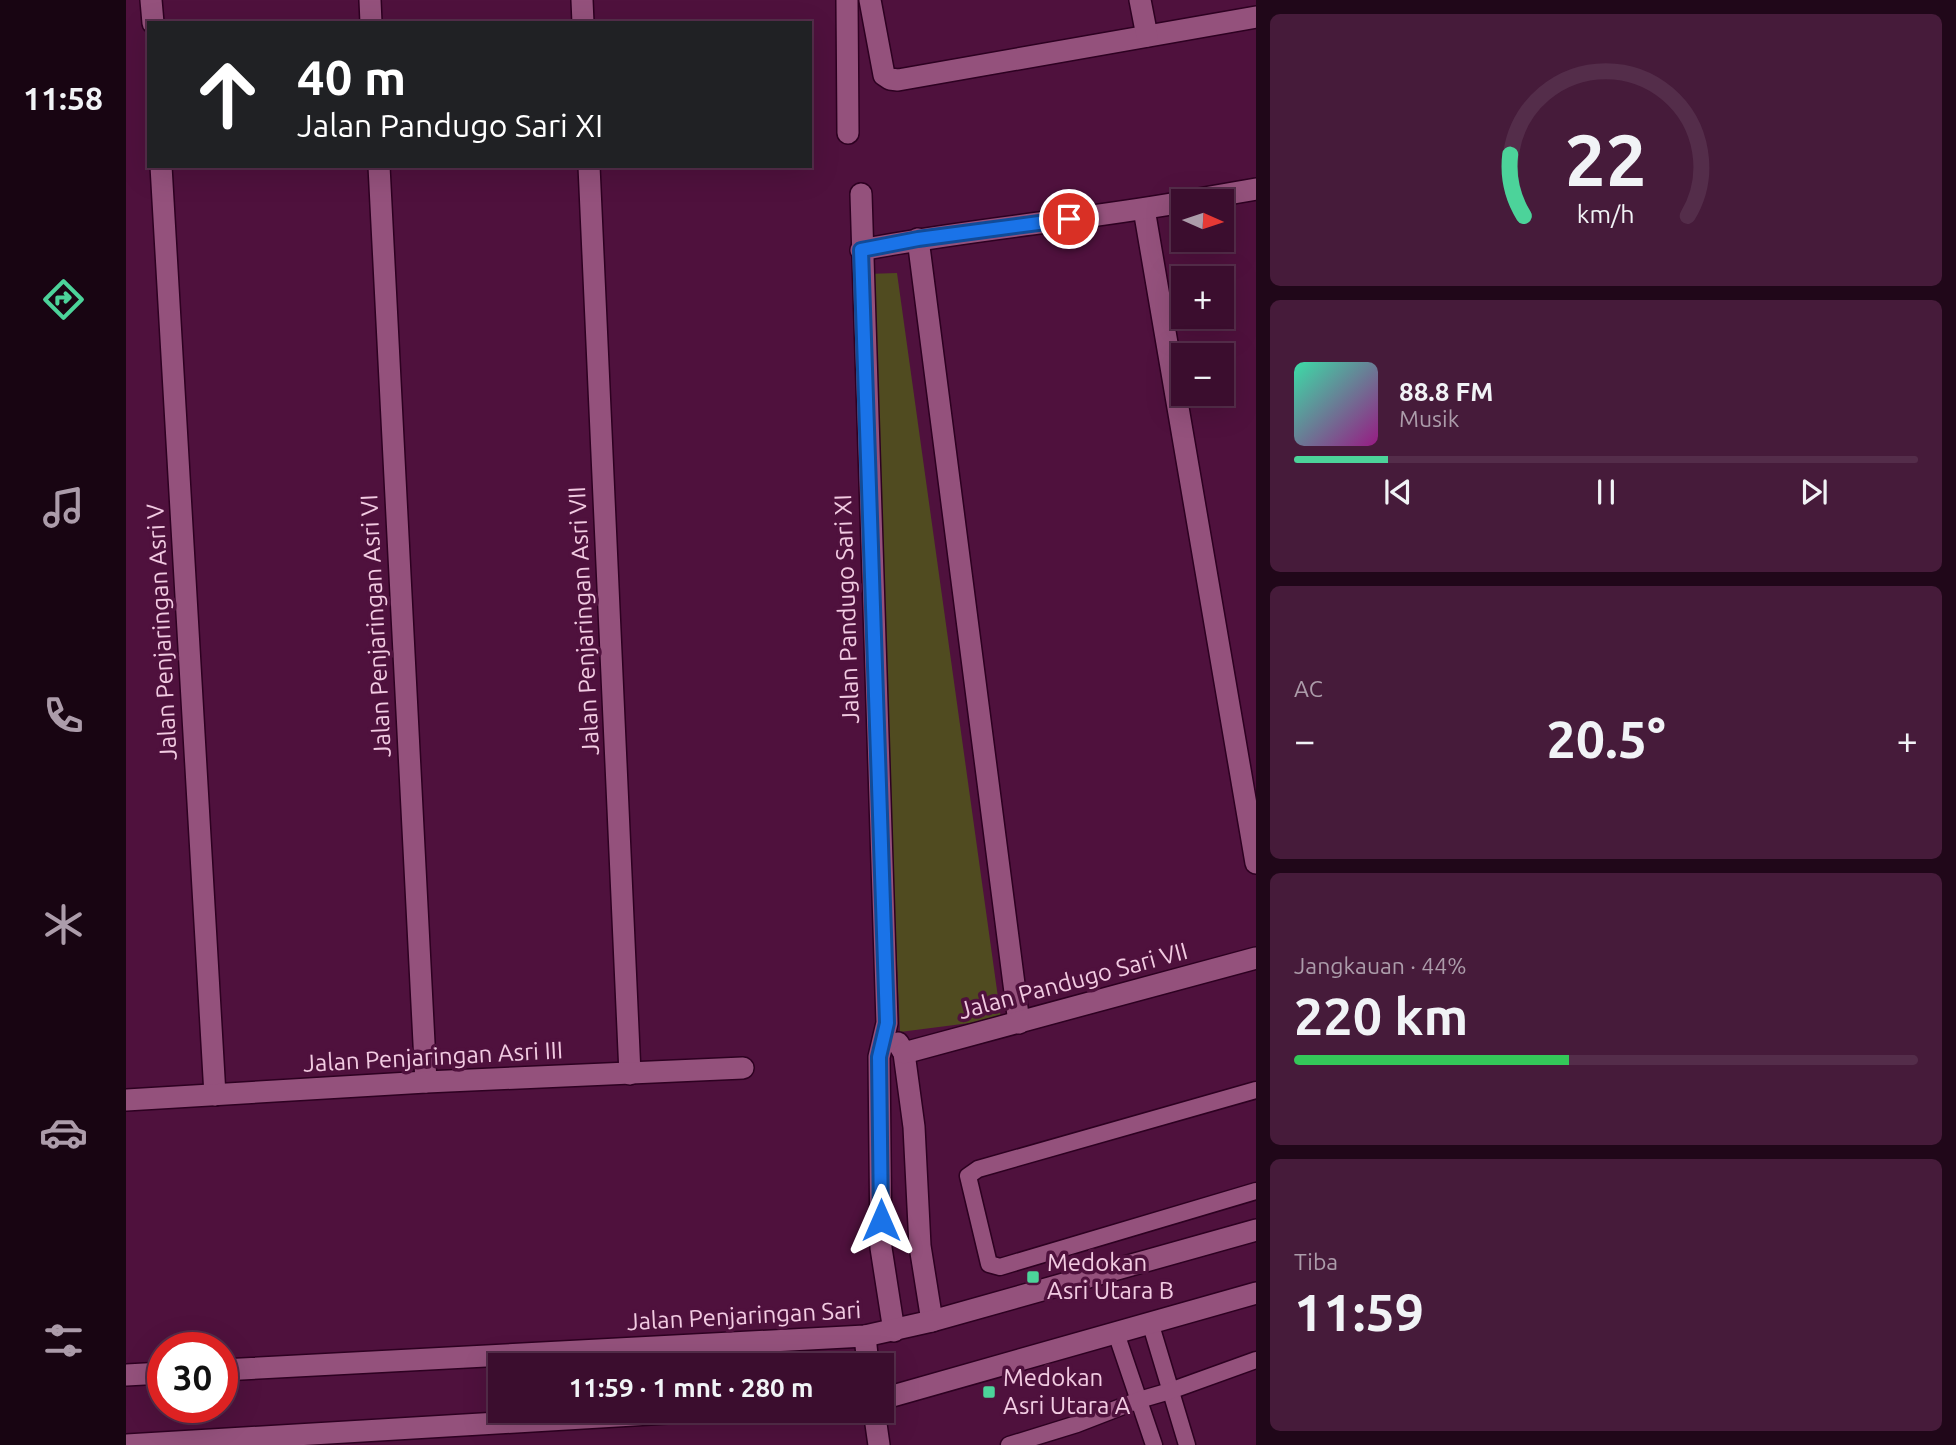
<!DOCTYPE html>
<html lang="id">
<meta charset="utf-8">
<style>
:root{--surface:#3b0d2e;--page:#461b3a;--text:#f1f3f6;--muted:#ac9caa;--line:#542d4a;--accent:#4cd39a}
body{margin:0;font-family:Ubuntu,sans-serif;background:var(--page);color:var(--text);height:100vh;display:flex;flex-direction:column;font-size:26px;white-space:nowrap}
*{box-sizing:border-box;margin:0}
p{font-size:23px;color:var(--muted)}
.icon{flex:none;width:38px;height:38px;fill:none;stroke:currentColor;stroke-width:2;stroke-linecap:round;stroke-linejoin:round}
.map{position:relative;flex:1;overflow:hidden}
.sheet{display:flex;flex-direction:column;gap:14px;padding:14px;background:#200719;width:700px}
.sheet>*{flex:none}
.top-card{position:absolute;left:21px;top:21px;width:665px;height:147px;border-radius:0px;box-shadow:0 7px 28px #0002,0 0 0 2px var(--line);background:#202124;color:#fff;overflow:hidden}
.needle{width:46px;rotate:93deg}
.controls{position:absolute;left:1045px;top:189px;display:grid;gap:14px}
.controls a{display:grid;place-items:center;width:63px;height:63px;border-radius:0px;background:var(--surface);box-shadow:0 7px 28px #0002,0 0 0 2px var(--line);font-size:35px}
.speed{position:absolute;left:21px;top:1332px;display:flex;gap:14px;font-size:35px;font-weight:700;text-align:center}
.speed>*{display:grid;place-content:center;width:91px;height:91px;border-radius:50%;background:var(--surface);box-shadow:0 7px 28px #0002,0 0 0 2px var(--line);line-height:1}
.speed .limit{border:10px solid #d22;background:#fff;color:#111}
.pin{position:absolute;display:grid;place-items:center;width:60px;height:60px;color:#fff;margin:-30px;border:4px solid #fff;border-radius:50%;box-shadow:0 2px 7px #0007}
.me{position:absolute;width:77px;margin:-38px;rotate:0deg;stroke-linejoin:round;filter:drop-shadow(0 0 5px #0008)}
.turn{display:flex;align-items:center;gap:24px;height:147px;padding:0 35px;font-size:32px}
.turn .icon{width:91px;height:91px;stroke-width:2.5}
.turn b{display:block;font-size:49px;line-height:60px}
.big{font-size:52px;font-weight:700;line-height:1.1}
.sheet .card{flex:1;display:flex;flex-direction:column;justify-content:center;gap:10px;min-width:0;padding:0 24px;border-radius:10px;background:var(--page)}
.sheet .dial{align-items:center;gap:0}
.dial svg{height:182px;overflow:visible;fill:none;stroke:var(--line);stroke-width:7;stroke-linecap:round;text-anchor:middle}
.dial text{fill:var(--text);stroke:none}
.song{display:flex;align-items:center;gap:21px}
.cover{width:84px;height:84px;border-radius:10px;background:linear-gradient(135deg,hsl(160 70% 55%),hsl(310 70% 35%))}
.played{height:7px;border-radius:4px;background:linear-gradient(90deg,var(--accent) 15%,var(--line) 15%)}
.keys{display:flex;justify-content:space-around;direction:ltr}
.heat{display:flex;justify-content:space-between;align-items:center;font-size:38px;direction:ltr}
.charge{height:10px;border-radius:5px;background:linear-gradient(90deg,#34c759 44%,var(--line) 0)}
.trip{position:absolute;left:362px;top:1353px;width:406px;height:70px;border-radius:0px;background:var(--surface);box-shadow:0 7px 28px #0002,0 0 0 2px var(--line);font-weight:700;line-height:70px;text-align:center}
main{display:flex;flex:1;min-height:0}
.tab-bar{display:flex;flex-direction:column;width:126px;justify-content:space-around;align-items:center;background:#180512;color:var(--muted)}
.tab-bar .icon{width:49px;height:49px}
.tab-bar .selected{color:var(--accent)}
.tab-bar b{font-size:32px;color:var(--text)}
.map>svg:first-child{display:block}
.green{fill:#504b20}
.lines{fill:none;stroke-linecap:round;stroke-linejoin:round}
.service-casing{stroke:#2d0121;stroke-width:19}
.minor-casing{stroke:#2d0121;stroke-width:24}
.tertiary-casing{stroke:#2d0121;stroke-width:24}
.service{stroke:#94517c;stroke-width:16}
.minor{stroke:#94517c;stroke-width:21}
.tertiary{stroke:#94517c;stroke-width:21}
.route-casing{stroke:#114b97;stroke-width:18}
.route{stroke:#1a73e8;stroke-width:12}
.poi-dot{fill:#4cd39a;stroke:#4f113d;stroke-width:2.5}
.labels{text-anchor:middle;stroke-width:7;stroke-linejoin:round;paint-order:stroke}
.street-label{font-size:24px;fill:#f2cbe2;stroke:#4f113d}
.poi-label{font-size:24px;fill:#f2cbe2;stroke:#4f113d;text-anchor:start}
</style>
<main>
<nav class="tab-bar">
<b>11:58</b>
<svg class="icon selected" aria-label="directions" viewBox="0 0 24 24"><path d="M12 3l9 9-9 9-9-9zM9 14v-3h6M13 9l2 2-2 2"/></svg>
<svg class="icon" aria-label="music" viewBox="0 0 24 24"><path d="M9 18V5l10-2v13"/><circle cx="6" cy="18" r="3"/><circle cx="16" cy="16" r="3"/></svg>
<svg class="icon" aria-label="phone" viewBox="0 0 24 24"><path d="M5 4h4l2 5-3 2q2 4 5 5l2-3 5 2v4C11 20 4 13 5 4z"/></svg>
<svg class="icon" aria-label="climate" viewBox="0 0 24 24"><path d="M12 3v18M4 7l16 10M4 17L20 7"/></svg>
<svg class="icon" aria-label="car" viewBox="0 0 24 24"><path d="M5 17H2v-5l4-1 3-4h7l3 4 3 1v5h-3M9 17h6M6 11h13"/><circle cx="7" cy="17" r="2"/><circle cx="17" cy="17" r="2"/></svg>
<svg class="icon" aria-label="filters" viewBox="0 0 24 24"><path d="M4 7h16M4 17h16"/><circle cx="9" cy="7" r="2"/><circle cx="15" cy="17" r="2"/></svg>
</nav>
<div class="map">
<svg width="1130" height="1445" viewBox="0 0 1130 1445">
<rect width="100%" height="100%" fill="#4f113d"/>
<!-- green -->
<path class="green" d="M771,273L875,1019L774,1032L740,274Z"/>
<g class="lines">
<!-- service casing -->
<g class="service-casing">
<g id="service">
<path d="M1130,1090L852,1169L842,1176L863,1264L874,1267L1130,1191"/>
<path d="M1024,1322L1061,1445"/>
<path d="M990,1333L1028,1445"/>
<path d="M883,1445L951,1424L1013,1400L1044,1391L1130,1360"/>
</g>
</g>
<!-- minor casing -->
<g class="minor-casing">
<g id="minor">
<path d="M25,0L27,23"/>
<path d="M244,0L245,23"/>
<path d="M456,0L457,23"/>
<path d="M721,0L722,133"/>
<path d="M744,0L758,75L764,79L772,80L1130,17"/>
<path d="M1014,0L1021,36"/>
<path d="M35,166L89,1095"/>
<path d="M253,166L300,1082"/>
<path d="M463,166L504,1074"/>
<path d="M735,194L761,1023L753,1057L755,1248L768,1331"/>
<path d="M1061,201L1130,189"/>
<path d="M1018,209L1130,863"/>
<path d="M792,239L893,1023"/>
<path d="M735,250C842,229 950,221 1057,202"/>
<path d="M772,1043L778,1053L788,1127L794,1246L806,1321"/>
<path d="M778,1053L1130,958"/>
<path d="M0,1100L300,1082L617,1068"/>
<path d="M739,1336L742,1365"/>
<path d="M748,1410L753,1445"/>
</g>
</g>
<!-- tertiary casing -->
<g class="tertiary-casing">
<g id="tertiary">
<path d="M96,1370L739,1336L806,1321L1130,1230"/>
<path d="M0,1375L37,1373"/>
<path d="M756,1399L1130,1293"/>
<path d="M0,1445L592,1410"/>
</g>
</g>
<!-- service -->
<use href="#service" class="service"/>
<!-- minor -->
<use href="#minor" class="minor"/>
<!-- tertiary -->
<use href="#tertiary" class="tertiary"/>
</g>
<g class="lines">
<!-- route casing -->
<g class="route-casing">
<path id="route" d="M755,1220L753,1057L761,1023L735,250L792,239L943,219"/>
</g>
<!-- route -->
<use href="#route" class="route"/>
</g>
<!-- markers -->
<g class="poi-dot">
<rect x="900" y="1270" width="14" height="14" rx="3.5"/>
<rect x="856" y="1385" width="14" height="14" rx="3.5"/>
</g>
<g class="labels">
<!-- street labels -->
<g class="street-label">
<text transform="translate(721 609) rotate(-92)" y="8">Jalan Pandugo Sari XI</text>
<text transform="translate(458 621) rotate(-93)" y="8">Jalan Penjaringan Asri VII</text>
<text transform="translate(250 626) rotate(-93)" y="8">Jalan Penjaringan Asri VI</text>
<text transform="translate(36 632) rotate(-93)" y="8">Jalan Penjaringan Asri V</text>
<text transform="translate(947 981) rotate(-15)" y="8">Jalan Pandugo Sari VII</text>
<text transform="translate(307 1057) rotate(-3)" y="8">Jalan Penjaringan Asri III</text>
<text transform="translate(618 1316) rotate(-3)" y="8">Jalan Penjaringan Sari</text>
</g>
<!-- poi labels -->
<g class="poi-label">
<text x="921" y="1271">Medokan<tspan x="921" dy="28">Asri Utara B</tspan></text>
<text x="877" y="1386">Medokan<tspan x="877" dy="28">Asri Utara A</tspan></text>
</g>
</g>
</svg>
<div class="controls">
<a><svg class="needle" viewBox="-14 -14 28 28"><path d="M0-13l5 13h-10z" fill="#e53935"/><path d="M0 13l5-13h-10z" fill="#ac9caa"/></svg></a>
<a>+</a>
<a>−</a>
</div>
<div class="speed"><div class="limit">30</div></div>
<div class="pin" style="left:943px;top:219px;background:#d93025"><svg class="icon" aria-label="arrive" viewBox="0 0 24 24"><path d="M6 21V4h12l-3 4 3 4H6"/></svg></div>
<svg class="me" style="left:755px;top:1220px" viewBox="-20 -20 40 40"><path d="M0-17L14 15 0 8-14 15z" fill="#1a73e8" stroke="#fff" stroke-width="4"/></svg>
<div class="trip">11:59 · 1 mnt · 280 m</div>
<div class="top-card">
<div class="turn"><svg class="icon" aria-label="ahead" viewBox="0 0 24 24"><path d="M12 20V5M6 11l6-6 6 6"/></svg><div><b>40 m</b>Jalan Pandugo Sari XI</div></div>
</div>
</div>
<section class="sheet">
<div class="card dial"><svg viewBox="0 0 100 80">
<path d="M14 69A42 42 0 1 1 86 69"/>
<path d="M14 69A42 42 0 0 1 8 42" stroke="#4cd39a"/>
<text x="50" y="56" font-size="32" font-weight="700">22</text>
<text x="50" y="72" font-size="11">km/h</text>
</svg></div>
<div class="card">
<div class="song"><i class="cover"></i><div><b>88.8 FM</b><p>Musik</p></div></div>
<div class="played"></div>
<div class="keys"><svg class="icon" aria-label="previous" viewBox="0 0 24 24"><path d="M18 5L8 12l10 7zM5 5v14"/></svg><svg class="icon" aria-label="pause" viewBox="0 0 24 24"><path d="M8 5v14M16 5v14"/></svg><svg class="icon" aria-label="next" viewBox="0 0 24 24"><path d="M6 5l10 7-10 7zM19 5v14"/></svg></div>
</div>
<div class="card"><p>AC</p>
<div class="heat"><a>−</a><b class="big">20.5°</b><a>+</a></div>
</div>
<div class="card"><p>Jangkauan · 44%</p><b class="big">220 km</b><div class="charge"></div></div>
<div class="card"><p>Tiba</p><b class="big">11:59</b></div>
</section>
</main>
